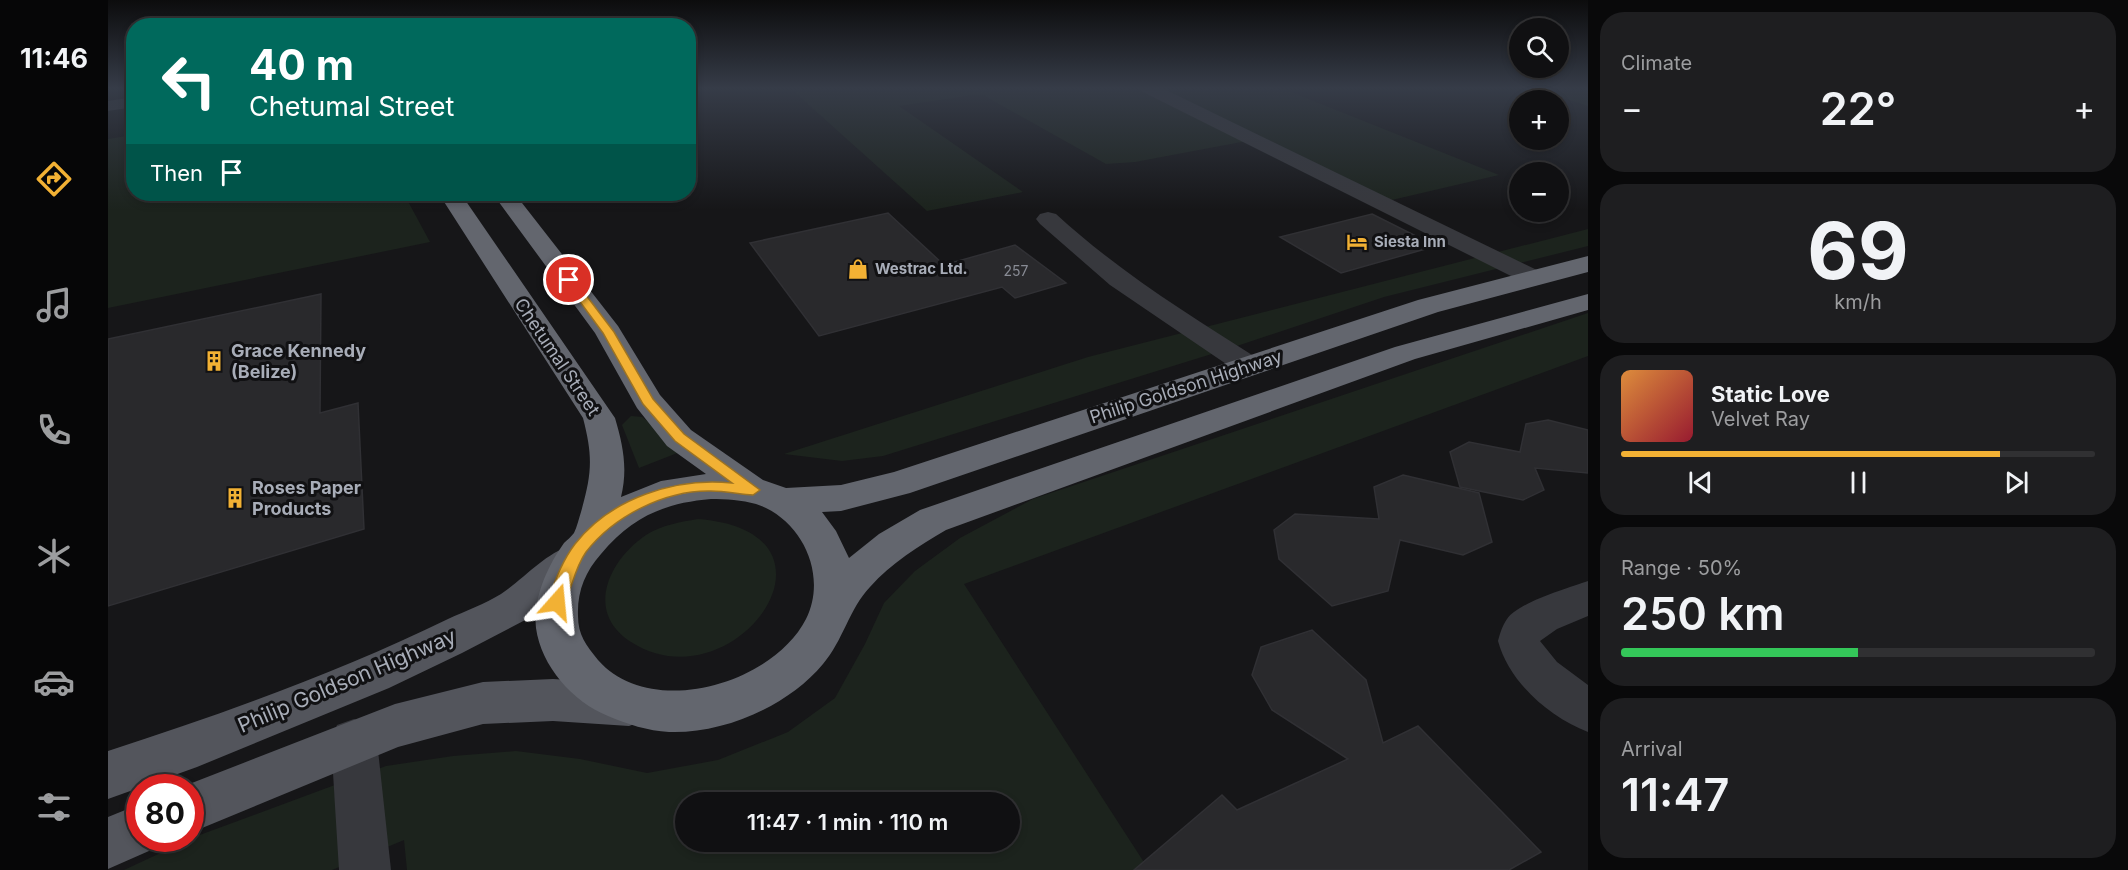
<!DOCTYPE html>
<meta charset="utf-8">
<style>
:root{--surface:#101012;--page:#1e1e20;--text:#f1f3f6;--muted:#9c9d9f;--line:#303032;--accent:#f2b134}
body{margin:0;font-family:Inter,sans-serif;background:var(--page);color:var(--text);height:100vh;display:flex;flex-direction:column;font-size:22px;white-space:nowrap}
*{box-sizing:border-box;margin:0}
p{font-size:20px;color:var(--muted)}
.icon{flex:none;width:33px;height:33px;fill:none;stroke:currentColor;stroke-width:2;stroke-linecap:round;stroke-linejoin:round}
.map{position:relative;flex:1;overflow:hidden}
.sheet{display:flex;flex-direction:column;gap:12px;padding:12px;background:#09090a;width:540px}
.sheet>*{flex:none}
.top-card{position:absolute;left:18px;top:18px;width:570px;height:183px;border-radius:24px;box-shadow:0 3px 9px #0003,0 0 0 2px var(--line);background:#00695c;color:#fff;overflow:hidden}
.tools{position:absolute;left:1401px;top:18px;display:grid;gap:12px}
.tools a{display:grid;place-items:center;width:60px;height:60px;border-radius:50%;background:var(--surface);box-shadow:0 3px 9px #0003,0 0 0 2px var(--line);font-size:30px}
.speed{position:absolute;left:18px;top:774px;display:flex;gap:12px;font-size:30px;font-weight:700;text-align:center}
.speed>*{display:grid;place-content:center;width:78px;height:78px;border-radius:50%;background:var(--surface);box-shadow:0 3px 9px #0003,0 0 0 2px var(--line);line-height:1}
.speed .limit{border:9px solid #d22;background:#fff;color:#111}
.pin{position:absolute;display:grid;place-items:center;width:51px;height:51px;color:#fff;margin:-26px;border:3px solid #fff;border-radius:50%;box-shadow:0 2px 6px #0007}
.me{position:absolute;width:66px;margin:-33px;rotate:18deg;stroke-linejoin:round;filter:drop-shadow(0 0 4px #0008)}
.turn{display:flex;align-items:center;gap:21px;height:126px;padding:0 24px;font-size:27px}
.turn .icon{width:78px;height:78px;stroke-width:2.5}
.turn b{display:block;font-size:42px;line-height:51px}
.then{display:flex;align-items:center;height:57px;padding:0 24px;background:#0003;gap:12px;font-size:22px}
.big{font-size:45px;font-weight:600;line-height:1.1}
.sheet .widget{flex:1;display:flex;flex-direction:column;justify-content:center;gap:9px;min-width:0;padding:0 21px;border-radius:24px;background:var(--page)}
.sheet .dial{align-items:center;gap:0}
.dial b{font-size:78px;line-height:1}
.song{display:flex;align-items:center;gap:18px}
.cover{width:72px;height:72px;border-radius:9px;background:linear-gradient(135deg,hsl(30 70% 55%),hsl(350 70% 35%))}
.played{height:6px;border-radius:3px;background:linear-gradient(90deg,var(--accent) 80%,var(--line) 80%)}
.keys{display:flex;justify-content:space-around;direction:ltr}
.heat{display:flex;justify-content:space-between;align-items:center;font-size:33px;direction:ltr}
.charge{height:9px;border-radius:4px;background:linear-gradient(90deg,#34c759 50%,var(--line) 0)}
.trip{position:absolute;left:567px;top:792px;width:345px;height:60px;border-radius:30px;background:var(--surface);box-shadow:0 3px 9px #0003,0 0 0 2px var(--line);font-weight:600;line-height:60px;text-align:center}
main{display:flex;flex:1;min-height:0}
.tabs{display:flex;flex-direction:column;width:108px;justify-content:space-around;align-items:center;background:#060607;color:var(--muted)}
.tabs .icon{width:42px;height:42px}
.tabs .active{color:var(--accent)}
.tabs b{font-size:27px;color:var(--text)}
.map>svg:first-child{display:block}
.green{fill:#1c231d;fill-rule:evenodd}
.building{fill:#29292c;stroke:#303034;stroke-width:1.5}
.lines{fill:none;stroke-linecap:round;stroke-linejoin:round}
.minor{fill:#37383d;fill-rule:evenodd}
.major{fill:#53555c;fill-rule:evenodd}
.highway{fill:#63666e;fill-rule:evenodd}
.route{fill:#f2b134;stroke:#9d7322;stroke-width:1.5}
.labels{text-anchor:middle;stroke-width:6;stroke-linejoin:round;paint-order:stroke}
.far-number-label{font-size:14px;fill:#888b94}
.far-poi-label{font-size:15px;font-weight:bold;fill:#a8adb8;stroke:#111113;text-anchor:start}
.poi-label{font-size:18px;font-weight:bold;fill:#a8adb8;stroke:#111113;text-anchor:start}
.street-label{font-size:18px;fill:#a8adb8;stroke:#111113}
.near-street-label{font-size:21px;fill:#a8adb8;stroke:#111113}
</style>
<main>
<nav class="tabs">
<b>11:46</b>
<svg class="icon active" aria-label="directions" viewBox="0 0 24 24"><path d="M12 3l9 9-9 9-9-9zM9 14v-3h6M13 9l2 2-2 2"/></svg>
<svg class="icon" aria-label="music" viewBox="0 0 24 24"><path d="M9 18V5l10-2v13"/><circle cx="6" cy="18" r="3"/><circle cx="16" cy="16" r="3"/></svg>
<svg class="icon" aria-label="phone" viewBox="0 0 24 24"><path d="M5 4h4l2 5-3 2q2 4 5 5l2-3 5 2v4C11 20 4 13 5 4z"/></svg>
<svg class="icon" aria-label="climate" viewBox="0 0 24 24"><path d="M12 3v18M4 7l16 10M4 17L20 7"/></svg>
<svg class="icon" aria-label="car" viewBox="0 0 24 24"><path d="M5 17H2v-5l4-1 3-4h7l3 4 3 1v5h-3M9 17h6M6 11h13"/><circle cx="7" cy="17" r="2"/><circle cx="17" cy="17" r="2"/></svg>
<svg class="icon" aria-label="filters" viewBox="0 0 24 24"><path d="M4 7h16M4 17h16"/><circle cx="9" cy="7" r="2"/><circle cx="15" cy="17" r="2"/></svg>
</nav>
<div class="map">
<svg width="1480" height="870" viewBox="0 0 1480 870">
<rect width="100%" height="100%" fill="#161618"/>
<!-- green -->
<g class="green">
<path d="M682,88H1173L1391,175L1271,203L1139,141L1027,162L998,164L873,94L791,106L915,192L819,211Z"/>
<path d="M1424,88H1480V106Z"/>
<path d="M25,135L26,194H296L322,242L0,308V139Z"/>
<path d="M1480,229V246L1276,297L1123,348L775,456L734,461L676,454L980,357Z"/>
<path d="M1480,313V356L856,584L1041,870H299L296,840L224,870H16L89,836L278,766L345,756L408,751L472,759L539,773L610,760L680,732L727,698L757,644L776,603L807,571L852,538L925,499ZM578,802H902V842H578Z"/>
<path d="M523,416L534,417L577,450L531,468L514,425Z"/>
<path d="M590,519C753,532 626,708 523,642C476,612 501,560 538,535C554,525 572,522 590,519Z"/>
</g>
<!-- building -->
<g class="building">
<path d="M780,213L836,265L907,245L958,283L907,298L894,287L711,336L642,243Z"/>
<path d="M1264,214L1328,246L1233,273L1172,237Z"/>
<path d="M213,294L212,413L250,403L256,529L0,606V339Z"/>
<path d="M1440,420L1480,430V473L1427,468L1436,490L1415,500L1352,487L1342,452L1361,442L1412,452L1418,424Z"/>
<path d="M1295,475L1371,493L1384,542L1355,555L1292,540L1280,591L1224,606L1171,559L1166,530L1187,514L1271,519L1266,487Z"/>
<path d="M1204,630L1258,680L1275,743L1310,726L1433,852L1401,870H1026L1114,795L1129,810L1240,759L1164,710L1144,675L1153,647Z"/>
</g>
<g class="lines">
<!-- minor -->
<g class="minor">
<path d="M1032,88H1054L1435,273L1439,278L1435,283L1426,286L1417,283L1035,92Z"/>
<path d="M26,97V107L0,111V101Z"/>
<path d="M940,212L948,214C1010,271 1081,315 1152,360L1156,366L1152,372L1141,375L1130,372L1002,285L932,224L928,219L932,214Z"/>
<path d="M1480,581V616L1449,629L1432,641L1449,662L1480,685V732C1441,717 1401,682 1390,641C1392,634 1394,626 1399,619C1411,602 1460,588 1480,581Z"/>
<path d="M246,719L263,725L269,741L283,870H231L223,741L229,725Z"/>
</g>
<!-- major -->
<g class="major">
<path d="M464,545L478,549L483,560L478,571L421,618L354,653L281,688L89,767L0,799V751C115,714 231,672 340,619C357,611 377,604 393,594C417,578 436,554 464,545Z"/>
<path d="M445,679L521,684L537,690L544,705L537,720L521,726L445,721L375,724L290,747L82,833V788H71L287,704L375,682Z"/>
<path d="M32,804V838H54L50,847L0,869V817Z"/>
</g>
<!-- highway -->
<path class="highway" d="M331,194H353L507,418C515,445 520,469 513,497L553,481L598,474L559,446L529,408L487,333L385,194H407L510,326L552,395L583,430L655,480L678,488L733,485L786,472L1310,300L1480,256V272L1330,312L802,493L733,511L714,512L728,531L741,558L771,534L812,510L1287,347L1480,294V310L1307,359L838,530C811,546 783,563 762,587C741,609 735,641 715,664C680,706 616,734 561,732C540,731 519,724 500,716C465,702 433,666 428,628C425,598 439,567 456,543C459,540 463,537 466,533C469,527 471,518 473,512C484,473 485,457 475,418ZM603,499C618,499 634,500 648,504C694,519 720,575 698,619C665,684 542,720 490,660C478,645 470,635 470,616C469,592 477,572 493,554C524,517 556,503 603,499Z"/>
</g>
<!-- sky -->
<linearGradient id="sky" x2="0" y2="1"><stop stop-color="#0c0c0d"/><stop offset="0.42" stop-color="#363c48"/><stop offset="1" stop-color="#363c48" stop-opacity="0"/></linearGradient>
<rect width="1480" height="210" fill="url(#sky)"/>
<!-- route -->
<path class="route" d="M461,277L465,278L506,332L545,399L576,434L652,490L645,495C631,494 617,491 603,491C557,490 506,516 478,552C466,569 464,589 455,607L449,609L443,607L440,602C446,582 454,561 467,544C503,498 568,477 624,483L567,441L535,404L495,333L456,280Z"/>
<!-- icons -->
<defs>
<g id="hotel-bare" transform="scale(1.62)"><path d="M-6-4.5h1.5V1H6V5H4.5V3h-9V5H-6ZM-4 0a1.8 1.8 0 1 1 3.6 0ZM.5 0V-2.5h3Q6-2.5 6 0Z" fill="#f2b134" stroke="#111113" stroke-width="2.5" paint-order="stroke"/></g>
<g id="shop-bare" transform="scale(1.62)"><path d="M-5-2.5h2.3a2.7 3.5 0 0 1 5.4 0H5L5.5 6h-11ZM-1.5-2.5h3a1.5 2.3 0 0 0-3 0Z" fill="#f2b134" stroke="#111113" stroke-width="2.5" paint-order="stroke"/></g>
<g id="building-bare" transform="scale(1.62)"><path d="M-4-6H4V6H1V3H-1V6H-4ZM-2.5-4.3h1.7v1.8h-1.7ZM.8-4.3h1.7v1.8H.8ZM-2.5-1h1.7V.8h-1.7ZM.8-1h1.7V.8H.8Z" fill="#f2b134" stroke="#111113" stroke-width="2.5" paint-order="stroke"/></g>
</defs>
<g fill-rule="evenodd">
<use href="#hotel-bare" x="1249" y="242"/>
<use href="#shop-bare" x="750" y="269"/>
<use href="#building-bare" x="106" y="361"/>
<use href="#building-bare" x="127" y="498"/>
</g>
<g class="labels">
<!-- far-number labels -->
<g class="far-number-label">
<text x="908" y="276">257</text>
</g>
<!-- far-poi labels -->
<g class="far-poi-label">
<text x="1266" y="247">Siesta Inn</text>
<text x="767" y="274">Westrac Ltd.</text>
</g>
<!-- poi labels -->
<g class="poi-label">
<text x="123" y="357">Grace Kennedy<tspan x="123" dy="21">(Belize)</tspan></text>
<text x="144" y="494">Roses Paper<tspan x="144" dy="21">Products</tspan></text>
</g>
<!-- street labels -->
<g class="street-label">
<text transform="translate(449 357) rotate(56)" y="6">Chetumal Street</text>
<text transform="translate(1078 387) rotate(-18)" y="6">Philip Goldson Highway</text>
</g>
<!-- near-street labels -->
<g class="near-street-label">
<text transform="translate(239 681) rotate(-23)" y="7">Philip Goldson Highway</text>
</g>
</g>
</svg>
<div class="tools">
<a><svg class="icon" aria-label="search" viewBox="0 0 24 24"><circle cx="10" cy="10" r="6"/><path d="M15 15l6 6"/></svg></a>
<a>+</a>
<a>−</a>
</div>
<div class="speed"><div class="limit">80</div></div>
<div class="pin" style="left:461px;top:280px;background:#d93025"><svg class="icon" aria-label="arrive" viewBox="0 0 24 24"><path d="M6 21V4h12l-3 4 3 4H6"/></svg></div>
<svg class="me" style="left:449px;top:602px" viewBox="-20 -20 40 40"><path d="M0-17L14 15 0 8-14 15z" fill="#f2b134" stroke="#fff" stroke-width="4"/></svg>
<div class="trip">11:47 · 1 min · 110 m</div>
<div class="top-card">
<div class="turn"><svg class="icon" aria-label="left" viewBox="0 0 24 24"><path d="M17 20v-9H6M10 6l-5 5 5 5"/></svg><div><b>40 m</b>Chetumal Street</div></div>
<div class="then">Then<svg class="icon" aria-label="arrive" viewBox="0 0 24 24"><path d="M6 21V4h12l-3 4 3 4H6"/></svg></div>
</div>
</div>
<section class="sheet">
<div class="widget"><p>Climate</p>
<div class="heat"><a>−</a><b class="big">22°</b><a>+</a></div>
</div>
<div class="widget dial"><b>69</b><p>km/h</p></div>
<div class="widget">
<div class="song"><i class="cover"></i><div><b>Static Love</b><p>Velvet Ray</p></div></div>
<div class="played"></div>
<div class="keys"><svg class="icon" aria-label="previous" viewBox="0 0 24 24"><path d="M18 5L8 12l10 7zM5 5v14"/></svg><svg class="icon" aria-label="pause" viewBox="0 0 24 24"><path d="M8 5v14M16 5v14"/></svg><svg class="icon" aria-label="next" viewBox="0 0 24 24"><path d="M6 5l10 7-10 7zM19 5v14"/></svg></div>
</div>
<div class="widget"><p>Range · 50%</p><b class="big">250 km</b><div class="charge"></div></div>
<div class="widget"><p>Arrival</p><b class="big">11:47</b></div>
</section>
</main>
